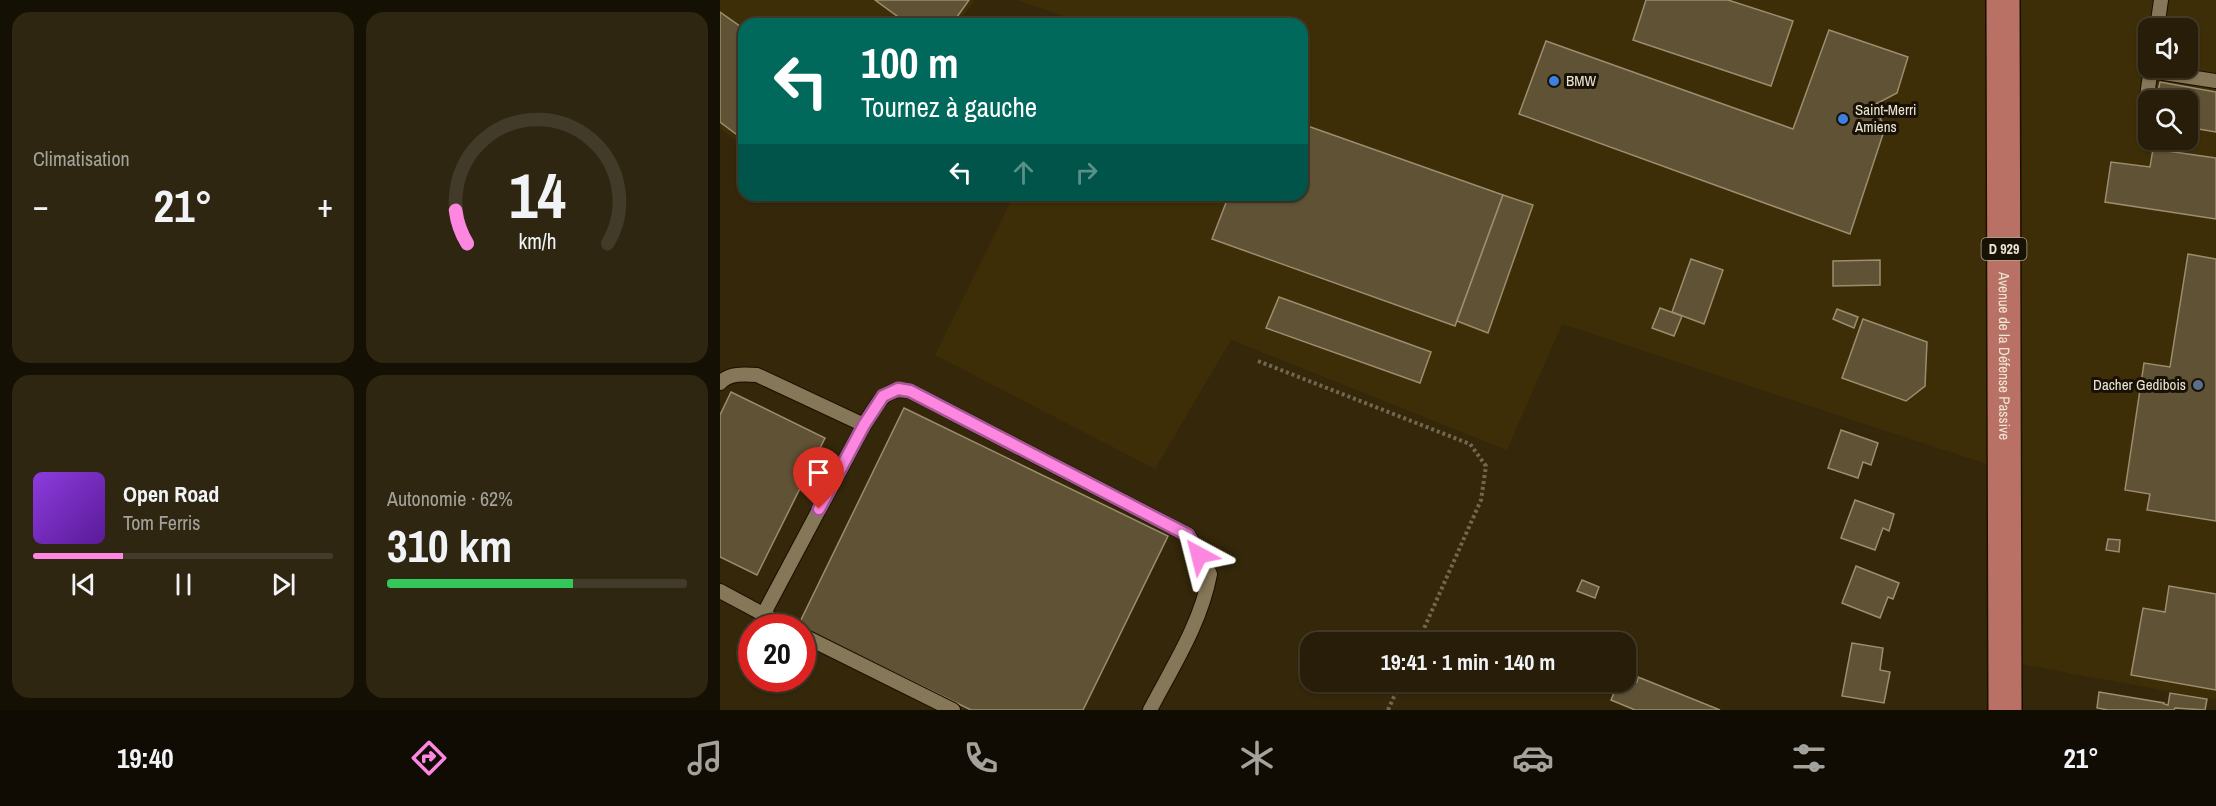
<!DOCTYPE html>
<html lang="fr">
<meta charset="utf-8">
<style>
:root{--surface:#271d08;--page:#2f2612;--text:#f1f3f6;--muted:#a4a29c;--line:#433b29;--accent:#fd86e1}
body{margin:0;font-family:"Archivo Narrow",sans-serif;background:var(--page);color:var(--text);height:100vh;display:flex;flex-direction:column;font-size:22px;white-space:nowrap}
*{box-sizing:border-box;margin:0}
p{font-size:20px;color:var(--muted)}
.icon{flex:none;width:33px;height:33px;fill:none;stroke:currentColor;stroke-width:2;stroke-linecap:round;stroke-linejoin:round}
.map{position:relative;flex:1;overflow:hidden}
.side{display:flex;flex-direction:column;gap:12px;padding:12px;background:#151004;width:720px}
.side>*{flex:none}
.top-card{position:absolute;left:18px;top:18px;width:570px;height:183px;border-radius:18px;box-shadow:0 2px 4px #0004,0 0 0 2px var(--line);background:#00695c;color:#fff;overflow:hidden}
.buttons{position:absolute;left:1418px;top:18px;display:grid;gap:12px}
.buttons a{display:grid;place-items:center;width:60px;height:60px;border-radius:12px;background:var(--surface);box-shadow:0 2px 4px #0004,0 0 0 2px var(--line);font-size:30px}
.speed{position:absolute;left:18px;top:614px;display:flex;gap:12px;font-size:30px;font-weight:700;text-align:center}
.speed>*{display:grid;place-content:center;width:78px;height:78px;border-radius:50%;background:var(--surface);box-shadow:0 2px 4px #0004,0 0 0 2px var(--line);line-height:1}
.speed .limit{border:9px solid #d22;background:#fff;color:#111}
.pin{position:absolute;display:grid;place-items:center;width:51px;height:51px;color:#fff;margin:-62px -26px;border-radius:50% 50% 50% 0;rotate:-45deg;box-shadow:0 0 6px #0007}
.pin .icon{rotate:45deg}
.me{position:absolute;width:66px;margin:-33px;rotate:322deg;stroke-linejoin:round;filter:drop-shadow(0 0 4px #0008)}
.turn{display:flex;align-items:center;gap:21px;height:126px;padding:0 24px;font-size:27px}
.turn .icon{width:78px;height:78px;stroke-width:2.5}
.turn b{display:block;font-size:42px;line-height:51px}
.lanes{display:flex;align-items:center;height:57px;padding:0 24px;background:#0003;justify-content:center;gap:30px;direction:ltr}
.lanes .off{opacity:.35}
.big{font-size:45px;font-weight:700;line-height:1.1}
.side .card{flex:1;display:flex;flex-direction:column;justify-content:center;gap:9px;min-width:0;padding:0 21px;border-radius:18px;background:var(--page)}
.side .dial{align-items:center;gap:0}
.dial svg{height:156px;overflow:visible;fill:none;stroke:var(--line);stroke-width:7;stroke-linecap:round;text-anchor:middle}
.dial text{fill:var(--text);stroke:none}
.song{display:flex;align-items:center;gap:18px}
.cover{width:72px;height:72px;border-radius:9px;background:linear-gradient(135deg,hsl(270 70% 55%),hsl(270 70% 35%))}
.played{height:6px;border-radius:3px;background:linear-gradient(90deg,var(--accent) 30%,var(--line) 30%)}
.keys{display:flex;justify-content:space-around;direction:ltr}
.heat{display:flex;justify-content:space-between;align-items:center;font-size:33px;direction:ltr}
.charge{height:9px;border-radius:4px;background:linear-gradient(90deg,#34c759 62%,var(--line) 0)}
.side .tiles{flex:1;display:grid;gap:12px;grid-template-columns:repeat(2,1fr)}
.trip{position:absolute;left:580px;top:632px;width:336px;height:60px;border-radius:18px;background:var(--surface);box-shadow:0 2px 4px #0004,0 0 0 2px var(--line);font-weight:700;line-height:60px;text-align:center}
.tabs{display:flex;height:96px;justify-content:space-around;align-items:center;background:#100c03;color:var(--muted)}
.tabs .icon{width:42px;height:42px}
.tabs .current{color:var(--accent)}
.tabs b{font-size:27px;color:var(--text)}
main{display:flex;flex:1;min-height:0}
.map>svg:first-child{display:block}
.built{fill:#3e2e07;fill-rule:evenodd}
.building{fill:#605235;stroke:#9c8d6e;stroke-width:1.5}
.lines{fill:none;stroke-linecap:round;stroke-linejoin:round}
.lane-casing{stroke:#1a1000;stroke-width:16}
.primary-casing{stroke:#1a1000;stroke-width:36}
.path{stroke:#73684f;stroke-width:4;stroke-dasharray:3 3;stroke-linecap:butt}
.lane{stroke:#867759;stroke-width:14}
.primary{stroke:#b87164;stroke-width:33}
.route-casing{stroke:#a45792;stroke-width:15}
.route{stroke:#fd86e1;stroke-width:10}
.shop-dot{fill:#3f7fe0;stroke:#171106;stroke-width:2}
.service-dot{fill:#5c6f8a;stroke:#171106;stroke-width:2}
.labels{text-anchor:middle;stroke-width:6;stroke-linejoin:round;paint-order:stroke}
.shield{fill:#171106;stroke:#ada596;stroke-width:1.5}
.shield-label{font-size:14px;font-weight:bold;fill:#ede5d4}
.poi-label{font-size:15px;fill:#ede5d4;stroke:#171106;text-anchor:start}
.street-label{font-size:15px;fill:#ede5d4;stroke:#171106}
</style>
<main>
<section class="side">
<div class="tiles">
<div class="card"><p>Climatisation</p>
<div class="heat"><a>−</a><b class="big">21°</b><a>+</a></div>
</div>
<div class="card dial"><svg viewBox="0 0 100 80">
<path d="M14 69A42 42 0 1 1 86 69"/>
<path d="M14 69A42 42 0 0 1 8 52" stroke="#fd86e1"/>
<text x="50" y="56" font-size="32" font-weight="700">14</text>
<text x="50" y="72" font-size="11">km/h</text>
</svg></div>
<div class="card">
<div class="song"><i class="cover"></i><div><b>Open Road</b><p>Tom Ferris</p></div></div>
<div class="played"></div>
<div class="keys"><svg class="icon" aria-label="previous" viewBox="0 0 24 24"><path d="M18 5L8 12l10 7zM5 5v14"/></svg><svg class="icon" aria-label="pause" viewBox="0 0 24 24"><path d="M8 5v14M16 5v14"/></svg><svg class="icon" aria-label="next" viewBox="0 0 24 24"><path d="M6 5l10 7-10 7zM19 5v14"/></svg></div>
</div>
<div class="card"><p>Autonomie · 62%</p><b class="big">310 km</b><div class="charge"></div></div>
</div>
</section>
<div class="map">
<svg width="1496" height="710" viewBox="0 0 1496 710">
<rect width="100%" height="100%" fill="#34270a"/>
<!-- built -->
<g class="built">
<path d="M0,0H255L237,24H24V146L0,129Z"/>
<path d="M297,0H1496V700L1272,659L1275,467L842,324L787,450L511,340L435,469L215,355L294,195H582V24H368ZM1428,28H1467V68H1428ZM1428,100H1467V140H1428Z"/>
</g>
<!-- building -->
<g class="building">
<path d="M155,0H249L232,24H188Z"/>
<path d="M926,0H1008L1073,21L1051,86L913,40Z"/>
<path d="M0,12L24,29V140L0,122Z"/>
<path d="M1109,30L1188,57L1177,93L1154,105L1165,128L1130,234L799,114L826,41L1073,129Z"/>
<path d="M1440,82L1496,92V132L1467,127V100H1436Z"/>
<path d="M582,124L783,195L735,326L492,239L509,195H582Z"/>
<path d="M1433,149L1496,158V219L1385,202L1391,162L1430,167Z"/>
<path d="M783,195L813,205L768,333L737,321Z"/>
<path d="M1468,254L1496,259V521L1427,510L1430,494L1405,490L1424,363L1450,367Z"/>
<path d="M971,259L1003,270L984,324L952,312Z"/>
<path d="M1160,260V285L1113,286V261Z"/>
<path d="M559,297L711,352L700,383L546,328Z"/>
<path d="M940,308L962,316L954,336L932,328Z"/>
<path d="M1117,309L1138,317L1134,328L1113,319Z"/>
<path d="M1143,319L1207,342L1205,386L1186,401L1122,378Z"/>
<path d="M11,392L105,438L37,575L0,557V415Z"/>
<path d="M184,408L448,536L363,710H251L78,626Z"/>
<path d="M1121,430L1158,443L1151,465L1143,462L1138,478L1108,468Z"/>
<path d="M1135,500L1174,514L1169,531L1163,528L1155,550L1121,538Z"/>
<path d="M1388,539L1400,540L1399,552L1386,550Z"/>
<path d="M1136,566L1179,583L1173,599L1168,597L1160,618L1122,603Z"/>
<path d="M862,580L879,587L875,598L857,591Z"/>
<path d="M1449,586L1496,594V690L1411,675L1423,608L1445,612Z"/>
<path d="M1132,643L1163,648L1160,670L1170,672L1164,703L1122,696Z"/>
<path d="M918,677L1000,710H915L891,700L899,681H906V678L917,682Z"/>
<path d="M1379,692L1444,703V704L1448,705L1450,693L1487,699L1485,710L1455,708L1454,710H1388L1377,708Z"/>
</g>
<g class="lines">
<!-- lane casing -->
<g class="lane-casing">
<g id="lane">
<path d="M1437,28L1441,0"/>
<path d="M1431,71L1496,81"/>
<path d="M1427,96L1431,68"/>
<path d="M0,383C9,373 24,374 37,375L144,425L43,615"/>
<path d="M144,425C157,405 163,386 190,391L468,535L490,574C481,623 453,666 430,710"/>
<path d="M0,591L67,627"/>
<path d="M82,635L233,710"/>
</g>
</g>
<!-- primary casing -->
<g class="primary-casing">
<g id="primary">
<path id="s1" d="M1283,0L1285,710"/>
</g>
</g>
<!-- path -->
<g class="path">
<path d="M538,361L750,444L766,466L761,500L698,642"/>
<path d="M668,710L681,681"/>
</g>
<!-- lane -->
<use href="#lane" class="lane"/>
<!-- primary -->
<use href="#primary" class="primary"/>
</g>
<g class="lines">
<!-- route casing -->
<g class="route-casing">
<path id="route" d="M99,509L144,425L163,396L178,389L190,391L468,535L479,555"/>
</g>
<!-- route -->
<use href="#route" class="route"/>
</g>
<!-- markers -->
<g class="shop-dot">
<circle cx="834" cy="81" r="6"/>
<circle cx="1123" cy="119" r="6"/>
</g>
<circle class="service-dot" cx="1478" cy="385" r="6"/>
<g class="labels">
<!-- shield labels -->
<rect class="shield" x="1261.5" y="238" width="45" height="22" rx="4.5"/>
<g class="shield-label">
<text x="1284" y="254">D 929</text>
</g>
<!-- poi labels -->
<g class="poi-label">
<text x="846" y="86">BMW</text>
<text x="1135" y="115">Saint-Merri<tspan x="1135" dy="17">Amiens</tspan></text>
<text x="1466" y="390" text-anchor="end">Dacher Gedibois</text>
</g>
<!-- street labels -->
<g class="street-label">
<text dy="5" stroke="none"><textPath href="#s1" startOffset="356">Avenue de la Défense Passive</textPath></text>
</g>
</g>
</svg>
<div class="buttons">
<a><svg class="icon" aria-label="sound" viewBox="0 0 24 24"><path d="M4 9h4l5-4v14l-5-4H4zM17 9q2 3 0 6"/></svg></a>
<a><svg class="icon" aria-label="search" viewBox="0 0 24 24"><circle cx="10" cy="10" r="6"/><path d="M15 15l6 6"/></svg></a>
</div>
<div class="speed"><div class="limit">20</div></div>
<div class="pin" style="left:99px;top:509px;background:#d93025"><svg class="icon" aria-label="arrive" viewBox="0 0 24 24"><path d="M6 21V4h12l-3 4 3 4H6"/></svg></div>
<svg class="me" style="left:479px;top:555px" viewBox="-20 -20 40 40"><path d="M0-17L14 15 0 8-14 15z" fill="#fd86e1" stroke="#fff" stroke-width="4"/></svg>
<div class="trip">19:41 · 1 min · 140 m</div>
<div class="top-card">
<div class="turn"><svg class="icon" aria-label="left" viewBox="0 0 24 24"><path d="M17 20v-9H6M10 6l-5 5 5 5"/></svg><div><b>100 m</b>Tournez à gauche</div></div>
<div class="lanes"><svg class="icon" aria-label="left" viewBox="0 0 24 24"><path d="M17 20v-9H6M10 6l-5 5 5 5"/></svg><svg class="icon off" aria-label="ahead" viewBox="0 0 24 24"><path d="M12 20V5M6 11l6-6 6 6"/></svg><svg class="icon off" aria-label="right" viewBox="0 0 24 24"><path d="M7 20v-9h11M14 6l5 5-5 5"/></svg></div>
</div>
</div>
</main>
<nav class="tabs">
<b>19:40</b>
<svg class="icon current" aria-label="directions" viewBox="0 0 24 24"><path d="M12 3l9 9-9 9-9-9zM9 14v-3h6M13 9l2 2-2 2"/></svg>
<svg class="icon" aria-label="music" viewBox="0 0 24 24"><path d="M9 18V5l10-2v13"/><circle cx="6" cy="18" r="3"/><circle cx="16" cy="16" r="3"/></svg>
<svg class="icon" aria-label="phone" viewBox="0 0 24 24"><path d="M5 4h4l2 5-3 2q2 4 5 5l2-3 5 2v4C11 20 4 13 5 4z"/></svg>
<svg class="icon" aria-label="climate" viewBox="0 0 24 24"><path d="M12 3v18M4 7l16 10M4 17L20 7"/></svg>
<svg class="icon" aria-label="car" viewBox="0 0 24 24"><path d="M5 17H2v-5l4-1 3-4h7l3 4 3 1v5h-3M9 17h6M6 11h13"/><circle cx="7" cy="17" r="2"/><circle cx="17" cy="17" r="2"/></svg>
<svg class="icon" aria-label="filters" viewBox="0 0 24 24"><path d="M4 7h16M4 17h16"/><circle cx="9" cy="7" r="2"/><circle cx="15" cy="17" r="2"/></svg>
<b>21°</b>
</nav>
